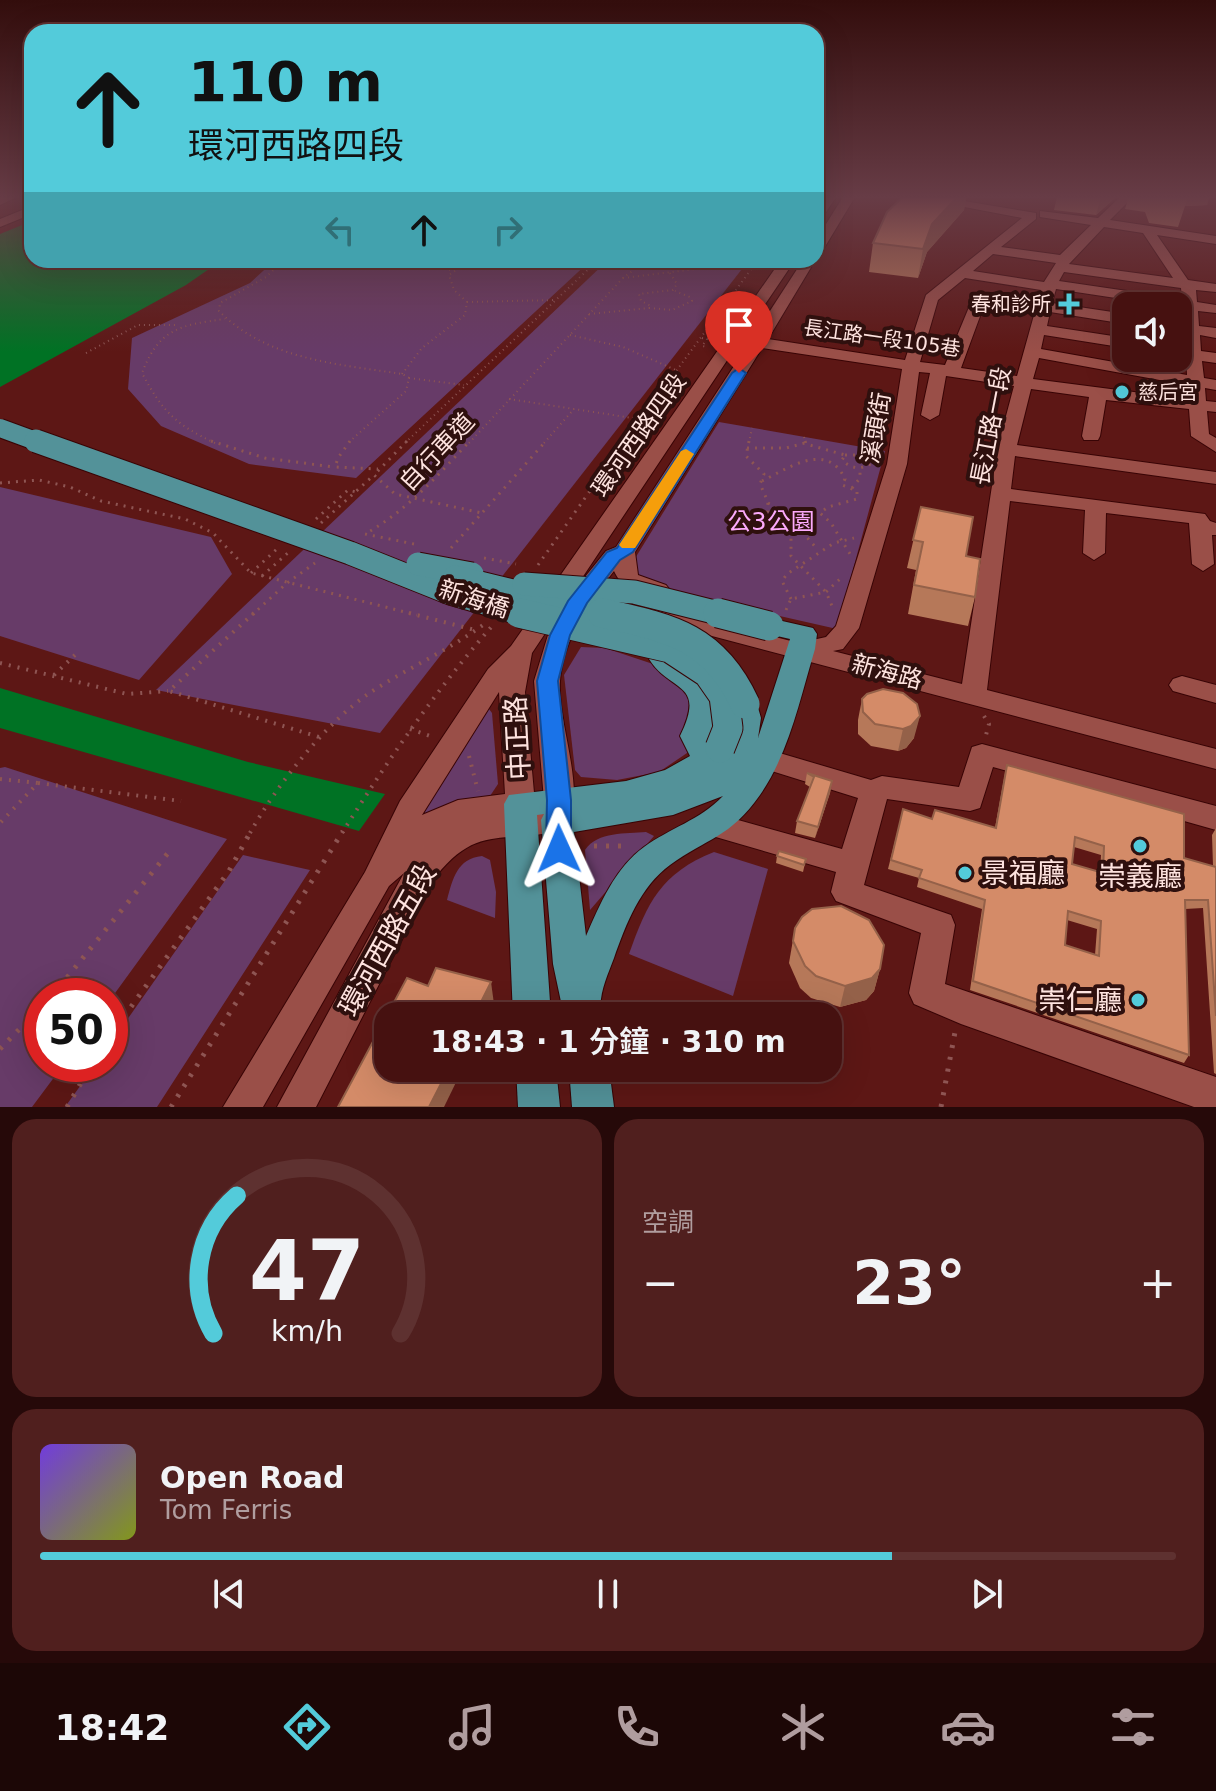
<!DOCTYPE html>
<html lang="zh-TW">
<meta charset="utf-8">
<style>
:root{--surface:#461110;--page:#501f1e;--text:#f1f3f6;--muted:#b09d9f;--line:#5e3130;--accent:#53cbda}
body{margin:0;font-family:"DejaVu Sans","Noto Sans TC",sans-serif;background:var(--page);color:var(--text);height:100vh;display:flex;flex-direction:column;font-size:30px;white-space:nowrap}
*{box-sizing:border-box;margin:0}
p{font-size:26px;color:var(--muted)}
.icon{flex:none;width:44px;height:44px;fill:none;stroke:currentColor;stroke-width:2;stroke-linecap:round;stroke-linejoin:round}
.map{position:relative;height:1107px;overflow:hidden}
.panel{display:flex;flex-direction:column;gap:12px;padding:12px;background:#260909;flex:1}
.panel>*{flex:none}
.top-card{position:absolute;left:24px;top:24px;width:800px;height:244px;border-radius:24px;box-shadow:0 8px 32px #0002,0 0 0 2px var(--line);background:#53cbda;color:#111;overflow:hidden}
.controls{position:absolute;left:1112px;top:292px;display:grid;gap:16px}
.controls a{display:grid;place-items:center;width:80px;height:80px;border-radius:16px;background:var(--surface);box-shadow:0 8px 32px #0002,0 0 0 2px var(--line);font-size:40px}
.speed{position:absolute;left:24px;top:978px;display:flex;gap:16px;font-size:40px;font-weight:700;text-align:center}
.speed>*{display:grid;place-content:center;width:104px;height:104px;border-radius:50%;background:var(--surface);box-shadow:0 8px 32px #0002,0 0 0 2px var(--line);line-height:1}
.speed .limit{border:12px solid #d22;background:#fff;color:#111}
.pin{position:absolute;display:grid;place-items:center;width:68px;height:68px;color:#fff;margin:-82px -34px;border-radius:50% 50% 50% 0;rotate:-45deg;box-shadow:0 0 8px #0007}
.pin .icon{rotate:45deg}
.me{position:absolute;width:88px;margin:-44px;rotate:359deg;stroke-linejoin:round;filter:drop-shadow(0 0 6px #0008)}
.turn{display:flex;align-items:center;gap:28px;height:168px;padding:0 32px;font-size:36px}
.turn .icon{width:104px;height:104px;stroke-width:2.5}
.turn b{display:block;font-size:56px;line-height:68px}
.lanes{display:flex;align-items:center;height:76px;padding:0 32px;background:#0003;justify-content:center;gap:40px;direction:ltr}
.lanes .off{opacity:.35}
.big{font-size:60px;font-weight:600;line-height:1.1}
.panel .card{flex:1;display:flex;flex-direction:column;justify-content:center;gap:12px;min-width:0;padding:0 28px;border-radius:24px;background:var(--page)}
.panel .dial{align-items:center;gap:0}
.dial svg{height:208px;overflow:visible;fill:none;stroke:var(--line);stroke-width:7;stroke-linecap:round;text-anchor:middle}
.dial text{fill:var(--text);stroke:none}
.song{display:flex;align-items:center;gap:24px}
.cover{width:96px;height:96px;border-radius:12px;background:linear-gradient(135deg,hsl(260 70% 55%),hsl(70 70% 35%))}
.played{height:8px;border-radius:4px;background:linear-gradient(90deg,var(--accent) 75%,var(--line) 75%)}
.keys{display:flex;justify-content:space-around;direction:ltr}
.heat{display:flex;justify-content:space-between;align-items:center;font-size:44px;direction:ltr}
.panel .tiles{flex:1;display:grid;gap:12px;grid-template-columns:1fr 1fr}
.card:last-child{grid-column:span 2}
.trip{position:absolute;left:374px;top:1002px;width:468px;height:80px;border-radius:24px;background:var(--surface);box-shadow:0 8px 32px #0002,0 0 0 2px var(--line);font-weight:600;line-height:80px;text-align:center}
.tab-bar{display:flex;height:128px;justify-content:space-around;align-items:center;background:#1c0706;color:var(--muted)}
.tab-bar .icon{width:56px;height:56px}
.tab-bar .current{color:var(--accent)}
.tab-bar b{font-size:36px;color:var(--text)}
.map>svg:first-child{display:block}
.green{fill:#673b68}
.water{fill:#007224}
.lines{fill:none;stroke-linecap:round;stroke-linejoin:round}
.minor-casing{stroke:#380405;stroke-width:2}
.major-casing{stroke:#380405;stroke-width:2}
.path-far3{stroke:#8e5553;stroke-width:2;stroke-dasharray:1 4;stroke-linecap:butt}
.path-far2{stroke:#8e5553;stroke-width:3;stroke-dasharray:2 6;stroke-linecap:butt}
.path-far1{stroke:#8e5553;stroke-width:4;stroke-dasharray:2 7;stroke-linecap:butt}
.path{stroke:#8e5553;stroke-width:5;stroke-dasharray:3 9;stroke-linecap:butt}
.minor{fill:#9a4f48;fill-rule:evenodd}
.major{fill:#539299;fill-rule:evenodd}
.major-bridge-far2-casing{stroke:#380405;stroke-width:20;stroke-linecap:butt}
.major-bridge-far1-casing{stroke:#380405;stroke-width:25;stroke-linecap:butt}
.major-bridge-casing{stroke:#380405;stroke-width:31;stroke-linecap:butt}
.major-bridge-far2{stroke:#539299;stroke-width:18}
.major-bridge-far1{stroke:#539299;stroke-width:23}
.major-bridge{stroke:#539299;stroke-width:29}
.wall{fill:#b67859;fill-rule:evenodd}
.shaded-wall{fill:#946149}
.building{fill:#d48b68;stroke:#946149;stroke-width:2;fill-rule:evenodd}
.route{fill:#1a73e8;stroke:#114b97;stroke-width:2}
.slow{fill:#f59e0b}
.poi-dot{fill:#53cbda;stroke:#2f100e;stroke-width:3}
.labels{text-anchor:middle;stroke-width:8;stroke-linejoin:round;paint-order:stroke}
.far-poi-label{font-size:20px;fill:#fee3df;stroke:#2f100e;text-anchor:end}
.far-street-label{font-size:20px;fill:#fee3df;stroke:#2f100e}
.street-label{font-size:24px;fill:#fee3df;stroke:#2f100e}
.park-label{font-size:24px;fill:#fcaafc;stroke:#2f100e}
.near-street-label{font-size:28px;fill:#fee3df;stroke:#2f100e}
.near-poi-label{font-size:28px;fill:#fee3df;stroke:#2f100e;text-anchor:start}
</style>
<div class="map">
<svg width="1216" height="1107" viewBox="0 0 1216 1107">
<rect width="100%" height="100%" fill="#5d1715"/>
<!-- green -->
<g class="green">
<path d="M275,260H591L356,478L249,464L161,426L128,389L132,338L250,283Z"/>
<path d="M608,260H749L380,733L156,690Z"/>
<path d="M719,422L885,451L837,629L657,588L635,575L634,560Z"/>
<path d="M0,487L211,537L232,574L139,680L0,636Z"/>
<path d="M581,647L605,648L668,669L701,706L690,751L659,772L617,780L581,777L575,770L564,675Z"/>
<path d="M489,709L492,713L498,784L488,799L420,820L422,811L485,712Z"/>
<path d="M5,767L227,839L110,1000V996H42V1064H64L32,1107H0V768Z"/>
<path d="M646,832L654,836L590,910L585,850C598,831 626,834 646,832Z"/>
<path d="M714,852L768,869L733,996L629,954C647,903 661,873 714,852Z"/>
<path d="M243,855L310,870L157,1107H65L96,1064H110V1044Z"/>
<path d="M482,856L490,860L496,892L495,918L447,900C453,878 457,859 482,856Z"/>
</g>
<!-- water -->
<g class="water">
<path d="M32,221V260H222L186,285L0,387V234Z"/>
<path d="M0,688L248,762L385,794L359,831L0,728Z"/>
</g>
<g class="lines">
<!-- minor casing -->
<g class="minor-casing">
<g id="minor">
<path d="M0,197H17L0,205Z"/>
<path d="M824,197H836L820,221L816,222V209Z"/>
<path d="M843,197H855L823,250L816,254V240Z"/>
<path d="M912,197H940L1036,213V219L1001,247L1060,255L1091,225L1040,217V211L1098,218L1120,197H1133L1110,220L1216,236V244L1157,235L1188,280L1216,284V292L1196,290L1197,302L1216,305V313L1198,311L1199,326L1216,328V338L1200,335L1201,351L1216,353V363L1202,361L1204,378L1216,380V390L1205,388L1206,401L1216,402V412L1207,411L1209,434L1216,438V452L1191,436L1189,409L1106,400L1100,436L1098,440H1084L1082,436L1089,397L1031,389L1017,445L1216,472V484L1015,456L1011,489L1205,514L1210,521L1216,523V535H1212L1214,564L1203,571L1192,564L1189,523L1106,513L1105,553L1094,560L1083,553L1085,510L1010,501L987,690L1216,749V769L640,617L636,612L640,607L648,605L799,643L826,637L836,626L887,464L902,369L762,348L635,552L638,575L666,585L670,590L666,595C646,600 622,590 614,571C589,603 563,639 560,681C557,723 587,790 567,828C506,848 478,818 431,883L316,1107H277L404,873L389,886L263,1107H223L365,872L400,801L488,669L511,646L781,260H795L743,337H753L803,260L816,259L768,339L905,360L926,295L1022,218ZM1104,227L1143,233L1173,278L1069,264ZM993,254L1056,263L1044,282L973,271ZM1064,272L1181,288L1182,299L1059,281ZM965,278L1041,290L1017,376L961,368L986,300L979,296L972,300L945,365L920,362L938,300ZM1056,289L1182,308L1183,323H1178V331L1184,332L1185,348L1178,347V357L1186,358L1187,375L1041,349L1044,335L1126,348V338L1047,326L1050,312L1126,324V314L1052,303ZM740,341L747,346L616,547L606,551L572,593ZM1039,358L1187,385L1188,399L1033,379ZM919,372L930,373L921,415L930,420L939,415L946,376L1014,386L998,446L962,684L833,651L843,649L859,628L907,464ZM564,605L548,635L534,681L544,800L543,809L531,810L535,804L525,692L532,653ZM499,692L505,794L458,800L422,815Z"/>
<path d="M32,206V214L0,227V219Z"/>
<path d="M1182,676L1216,685V703L1173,691L1169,685L1173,679Z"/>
<path d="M982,744L1216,806V830L993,767L980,808L970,811L887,799L864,885L951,915L955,925L945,984L1216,1077V1107H1194L961,1024L914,1004L909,993L921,933L836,901L831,892L836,872L702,833L698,825L702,817L713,813L842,849L858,798L756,766L752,759L756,752L766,749L871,780L882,776L959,787L972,747Z"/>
</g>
</g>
<!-- major casing -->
<g class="major-casing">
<g id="major">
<path d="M769,618L813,628L817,634L815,649C800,699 789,753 760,795C730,838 707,838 670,865C640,887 626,924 614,958C607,977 597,997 602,1016H564L553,964L541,820L544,814L537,815L551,1016H513L504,804L509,795L626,781L665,770L690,756L680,736C707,681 670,693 649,659L653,653C680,645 721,684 719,712C719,720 713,728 710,736L712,739L720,737L728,739L731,704L735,697L745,694L755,697L761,718L758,738L790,639L760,632L756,626L760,620ZM723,796C700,820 670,828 644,847C615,868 600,904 586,936L574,832L673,815Z"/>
<path d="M516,1068H556L560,1107H518Z"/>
<path d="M569,1068H609L614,1107H572Z"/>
</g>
</g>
<!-- path-far3 -->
<g class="path-far3">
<path d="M284,260L266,277L220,303L219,311C267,360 338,364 402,374L409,378L406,391L348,443"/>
<path d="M390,260L450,270"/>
<path d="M623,278L696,269L735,260"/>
<path d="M467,302L555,300"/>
<path d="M649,308L672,310L692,301L690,297L675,291"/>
<path d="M589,314L649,308L651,306L641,301L639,294L673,290L677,284L670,273"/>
<path d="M570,335L623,347L676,370"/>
<path d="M702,338L707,339L702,346L708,347"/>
<path d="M86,353L138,325H178"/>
<path d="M402,374L422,348L465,315L467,302L454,290L449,275L470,260"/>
<path d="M409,378L464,385"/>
<path d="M509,399L639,419"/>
<path d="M804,437L806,443"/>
<path d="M215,443C176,425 162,411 142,373C159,328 181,325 225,319"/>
<path d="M405,443L598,260"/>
<path d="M469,443L623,278L647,260"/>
<path d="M544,443L574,409"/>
<path d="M623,443L758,260"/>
<path d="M749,443L752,428"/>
</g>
<!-- path-far2 -->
<g class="path-far2">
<path d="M211,441L265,458L334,467"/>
<path d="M350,441L338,458L335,467L378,469"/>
<path d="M407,441L374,475L395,494L482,513"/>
<path d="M749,441L746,456L764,474L760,484L768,502L767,517L791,535V556L826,592L832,606"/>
<path d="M805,441L806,444L845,455"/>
<path d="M747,448H786L805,443"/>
<path d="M845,455H864L872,463C861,470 851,469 842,460Z"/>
<path d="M762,481C787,469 827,440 845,479L842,485L857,491V499L828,507L820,513L831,523L850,554"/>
<path d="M0,483L39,480L70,487L101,501L185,519L213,533L251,573L417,615"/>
<path d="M852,488L860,478V468"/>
<path d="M768,503L790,517L797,529L791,535"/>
<path d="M316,519L348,490L356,492"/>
<path d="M321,523L374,475"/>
<path d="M797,526L818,550"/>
<path d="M414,544L365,534C408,510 437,476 470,441"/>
<path d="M451,548L546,441"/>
<path d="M484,558L516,564"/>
<path d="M538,565L625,441"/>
<path d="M251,573L278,548"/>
<path d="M262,576L289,552"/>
<path d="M791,599L782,581L787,574L834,543L854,538"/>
<path d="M786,610L791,599L826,592L841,578"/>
<path d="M252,615L287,583L315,563"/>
</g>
<!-- path-far1 -->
<g class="path-far1">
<path d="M254,613L169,691L319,737"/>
<path d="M409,613L475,630"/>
<path d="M0,663L127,694L168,691"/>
<path d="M54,675L76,654"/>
<path d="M984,716L989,724L986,735"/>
<path d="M410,729L433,737"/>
<path d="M469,756L478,791"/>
<path d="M0,779L38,783L0,823"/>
<path d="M38,783L181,801"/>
<path d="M250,833C276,786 326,722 371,692C408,668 447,651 483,625"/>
<path d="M342,833C388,760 436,690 493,625"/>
</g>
<!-- path -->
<g class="path">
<path d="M594,846H630"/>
<path d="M52,996L168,853"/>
<path d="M110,1036L229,871L251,831"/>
<path d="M0,1049L42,1006"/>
<path d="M67,1107L92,1064"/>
<path d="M171,1107L343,831"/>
<path d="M941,1107L955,1032"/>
</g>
<!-- minor -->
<use href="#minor" class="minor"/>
<!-- major -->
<use href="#major" class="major"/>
<!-- major-bridge-far2 casing -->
<g class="major-bridge-far2-casing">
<path id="major-bridge-far2" d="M0,428L41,443"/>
</g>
<!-- major-bridge-far1 casing -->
<g class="major-bridge-far1-casing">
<g id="major-bridge-far1">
<path d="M36,441L350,553L450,593L526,615"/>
<path d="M418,564L472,574"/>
<path d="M455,577L611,615"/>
<path d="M524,584L634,592L726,615"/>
</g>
</g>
<!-- major-bridge casing -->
<g class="major-bridge-casing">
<g id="major-bridge">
<path d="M519,613L670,648L708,673L724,696L728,728L720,748"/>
<path d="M602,613C669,628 714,636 745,704"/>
<path d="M718,613L769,626"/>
</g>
</g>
<!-- major-bridge-far2 -->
<use href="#major-bridge-far2" class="major-bridge-far2"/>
<!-- major-bridge-far1 -->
<use href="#major-bridge-far1" class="major-bridge-far1"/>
<!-- major-bridge -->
<use href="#major-bridge" class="major-bridge"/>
</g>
<!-- wall -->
<g class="wall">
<path d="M903,197H966L964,210L927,252L918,278L869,272L873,243Z"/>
<path d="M1057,197H1116L1096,215L1054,210Z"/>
<path d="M1129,197H1209L1207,205L1185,206L1178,227L1149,223L1145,212L1125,209Z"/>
<path d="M921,507L966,556L975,597L968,626L908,614L916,570L907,568Z"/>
<path d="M862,699L914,738L906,748L898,751L871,746L858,734V720Z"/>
<path d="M1007,765L1184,858L1213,866L1212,835L1216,828V1074L1214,1073L1203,908L1185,909L1189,1055L1184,1063L970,990L982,909L917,887L919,878L888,869L903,809L932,819L995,828L1005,773ZM1074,847L1101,855L1100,872L1072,864ZM1067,920L1097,929L1095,955L1065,945Z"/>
<path d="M807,773L832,781L830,793L815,838L795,833L797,821L810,787L805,784Z"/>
<path d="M777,856L806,859L803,872L776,863Z"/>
<path d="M795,928L880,969L874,991L866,1000L840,1007L811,998L800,988L789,963Z"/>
</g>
<!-- shaded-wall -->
<g class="shaded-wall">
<path d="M957,197H966L964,210L927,252L918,278L923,249L932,224Z"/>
<path d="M1101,197H1116L1096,215Z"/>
<path d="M1188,197H1209L1207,205L1185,206Z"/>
<path d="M920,716L914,738L906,748L898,751L903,729Z"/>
<path d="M832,781L830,793L815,838L818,827Z"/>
<path d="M880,969L874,991L866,1000L840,1007L845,986Z"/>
<path d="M491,982L494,1004L488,1016H474Z"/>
<path d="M449,1068H463L444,1107H429Z"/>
</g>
<!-- building -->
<g class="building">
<path d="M903,197H957L932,224L923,249L873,243L887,212Z"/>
<path d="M921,507L973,517L966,556L980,559L975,597L914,585L923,542L913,540Z"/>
<path d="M883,689L903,693L917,704L920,716L911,726L903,729L875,724L863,712L862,699L867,694Z"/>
<path d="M1007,765L1184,814V858L1216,867V1016L1208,900H1185L1189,1055L973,981L985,900L919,878L922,870L891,860L903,809L932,819L935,810L996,828ZM1075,837L1104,846L1103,873L1072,864ZM1068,911L1101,921L1099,956L1065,945Z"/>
<path d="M807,773L832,781L818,827L797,821L814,777Z"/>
<path d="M779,851L806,859L804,865L777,856Z"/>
<path d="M841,906L869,920L884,945L880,969L872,978L845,986L816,976L805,966L793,941L795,928L802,917L812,909Z"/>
<path d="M436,968L491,982L474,1016H388V1068H449L429,1107H338L407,978L428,986Z"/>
</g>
<!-- sky -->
<linearGradient id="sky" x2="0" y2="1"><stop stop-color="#330d0c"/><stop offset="0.56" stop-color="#673c46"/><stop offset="1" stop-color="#673c46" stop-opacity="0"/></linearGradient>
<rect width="1216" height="352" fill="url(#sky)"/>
<!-- route -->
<path class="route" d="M739,368L746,373L633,552L620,560L587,603L570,635L558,681L571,800V849L568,856L559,859L550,856L546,849L547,800L537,681L550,635L568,601L607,552L617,548L732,373Z"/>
<!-- slow -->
<path class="slow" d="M686,449L694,454L637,545L635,548H622L619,545L681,451Z"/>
<!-- markers -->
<g class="poi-dot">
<path d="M1065 292h8v8h8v8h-8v8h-8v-8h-8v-8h8z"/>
<circle cx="1122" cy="392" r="8"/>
<circle cx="1140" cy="846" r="8"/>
<circle cx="965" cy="873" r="8"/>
<circle cx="1138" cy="1000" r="8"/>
</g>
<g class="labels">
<!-- far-poi labels -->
<g class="far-poi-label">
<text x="1051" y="311">春和診所</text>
<text x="1138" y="399" text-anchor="start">慈后宮</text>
</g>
<!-- far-street labels -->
<g class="far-street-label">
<text transform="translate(882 338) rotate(8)" y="7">長江路一段105巷</text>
</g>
<!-- street labels -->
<g class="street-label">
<text transform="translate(991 426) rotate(-79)" y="8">長江路一段</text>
<text transform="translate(876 428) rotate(-80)" y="8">溪頭街</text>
<text transform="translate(639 435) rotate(-55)" y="8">環河西路四段</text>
<text transform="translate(437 452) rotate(-47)" y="8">自行車道</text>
<text transform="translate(474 599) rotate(18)" y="8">新海橋</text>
<text transform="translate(887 672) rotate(15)" y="8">新海路</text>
</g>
<!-- park labels -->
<g class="park-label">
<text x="771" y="530">公3公園</text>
</g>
<!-- near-street labels -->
<g class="near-street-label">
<text transform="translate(517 738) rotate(-93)" y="10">中正路</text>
<text transform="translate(387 940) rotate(-61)" y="10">環河西路五段</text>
</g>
<!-- near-poi labels -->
<g class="near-poi-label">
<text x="981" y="883">景福廳</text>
<text x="1140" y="886" text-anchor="middle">崇義廳</text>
<text x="1122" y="1010" text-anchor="end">崇仁廳</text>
</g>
</g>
</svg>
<div class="controls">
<a><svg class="icon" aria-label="sound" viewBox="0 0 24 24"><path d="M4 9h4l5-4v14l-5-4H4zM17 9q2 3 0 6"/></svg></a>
</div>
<div class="speed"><div class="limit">50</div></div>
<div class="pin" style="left:739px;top:373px;background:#d93025"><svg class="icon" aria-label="arrive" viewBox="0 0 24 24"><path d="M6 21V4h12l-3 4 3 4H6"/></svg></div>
<svg class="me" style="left:559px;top:849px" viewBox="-20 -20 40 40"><path d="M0-17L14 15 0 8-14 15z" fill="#1a73e8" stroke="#fff" stroke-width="4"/></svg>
<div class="trip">18:43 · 1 分鐘 · 310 m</div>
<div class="top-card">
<div class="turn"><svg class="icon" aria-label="ahead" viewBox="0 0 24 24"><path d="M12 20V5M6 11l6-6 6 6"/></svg><div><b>110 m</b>環河西路四段</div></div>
<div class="lanes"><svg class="icon off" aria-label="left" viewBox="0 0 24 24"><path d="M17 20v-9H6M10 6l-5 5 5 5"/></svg><svg class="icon" aria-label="ahead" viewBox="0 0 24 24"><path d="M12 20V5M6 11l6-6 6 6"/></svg><svg class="icon off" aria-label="right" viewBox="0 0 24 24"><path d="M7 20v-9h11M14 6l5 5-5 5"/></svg></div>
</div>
</div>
<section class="panel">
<div class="tiles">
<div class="card dial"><svg viewBox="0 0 100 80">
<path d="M14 69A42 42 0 1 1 86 69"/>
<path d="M14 69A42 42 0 0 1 23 16" stroke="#53cbda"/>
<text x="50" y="56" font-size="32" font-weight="700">47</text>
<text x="50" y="72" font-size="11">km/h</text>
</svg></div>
<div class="card"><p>空調</p>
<div class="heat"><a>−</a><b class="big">23°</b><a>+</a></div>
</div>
<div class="card">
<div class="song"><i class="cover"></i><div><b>Open Road</b><p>Tom Ferris</p></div></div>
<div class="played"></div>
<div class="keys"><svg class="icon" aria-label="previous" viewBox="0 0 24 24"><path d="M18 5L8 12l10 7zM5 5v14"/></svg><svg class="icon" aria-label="pause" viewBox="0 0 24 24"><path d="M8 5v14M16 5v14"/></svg><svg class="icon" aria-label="next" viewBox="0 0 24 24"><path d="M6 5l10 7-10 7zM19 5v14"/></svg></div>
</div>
</div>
</section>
<nav class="tab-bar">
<b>18:42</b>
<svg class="icon current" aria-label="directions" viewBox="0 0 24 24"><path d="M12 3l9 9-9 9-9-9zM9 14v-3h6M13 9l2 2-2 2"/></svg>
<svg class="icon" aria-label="music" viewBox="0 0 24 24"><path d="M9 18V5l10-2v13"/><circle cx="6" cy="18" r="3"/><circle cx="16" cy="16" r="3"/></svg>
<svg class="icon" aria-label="phone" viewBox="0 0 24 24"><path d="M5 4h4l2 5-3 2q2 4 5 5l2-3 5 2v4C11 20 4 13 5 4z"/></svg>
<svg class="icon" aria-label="climate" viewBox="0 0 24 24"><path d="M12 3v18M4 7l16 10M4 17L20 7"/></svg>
<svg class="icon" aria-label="car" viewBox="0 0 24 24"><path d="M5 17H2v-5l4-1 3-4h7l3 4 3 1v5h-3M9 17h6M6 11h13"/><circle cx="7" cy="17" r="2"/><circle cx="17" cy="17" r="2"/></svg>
<svg class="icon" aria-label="filters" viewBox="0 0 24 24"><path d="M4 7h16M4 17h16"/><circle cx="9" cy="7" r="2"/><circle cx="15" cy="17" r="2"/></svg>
</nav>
